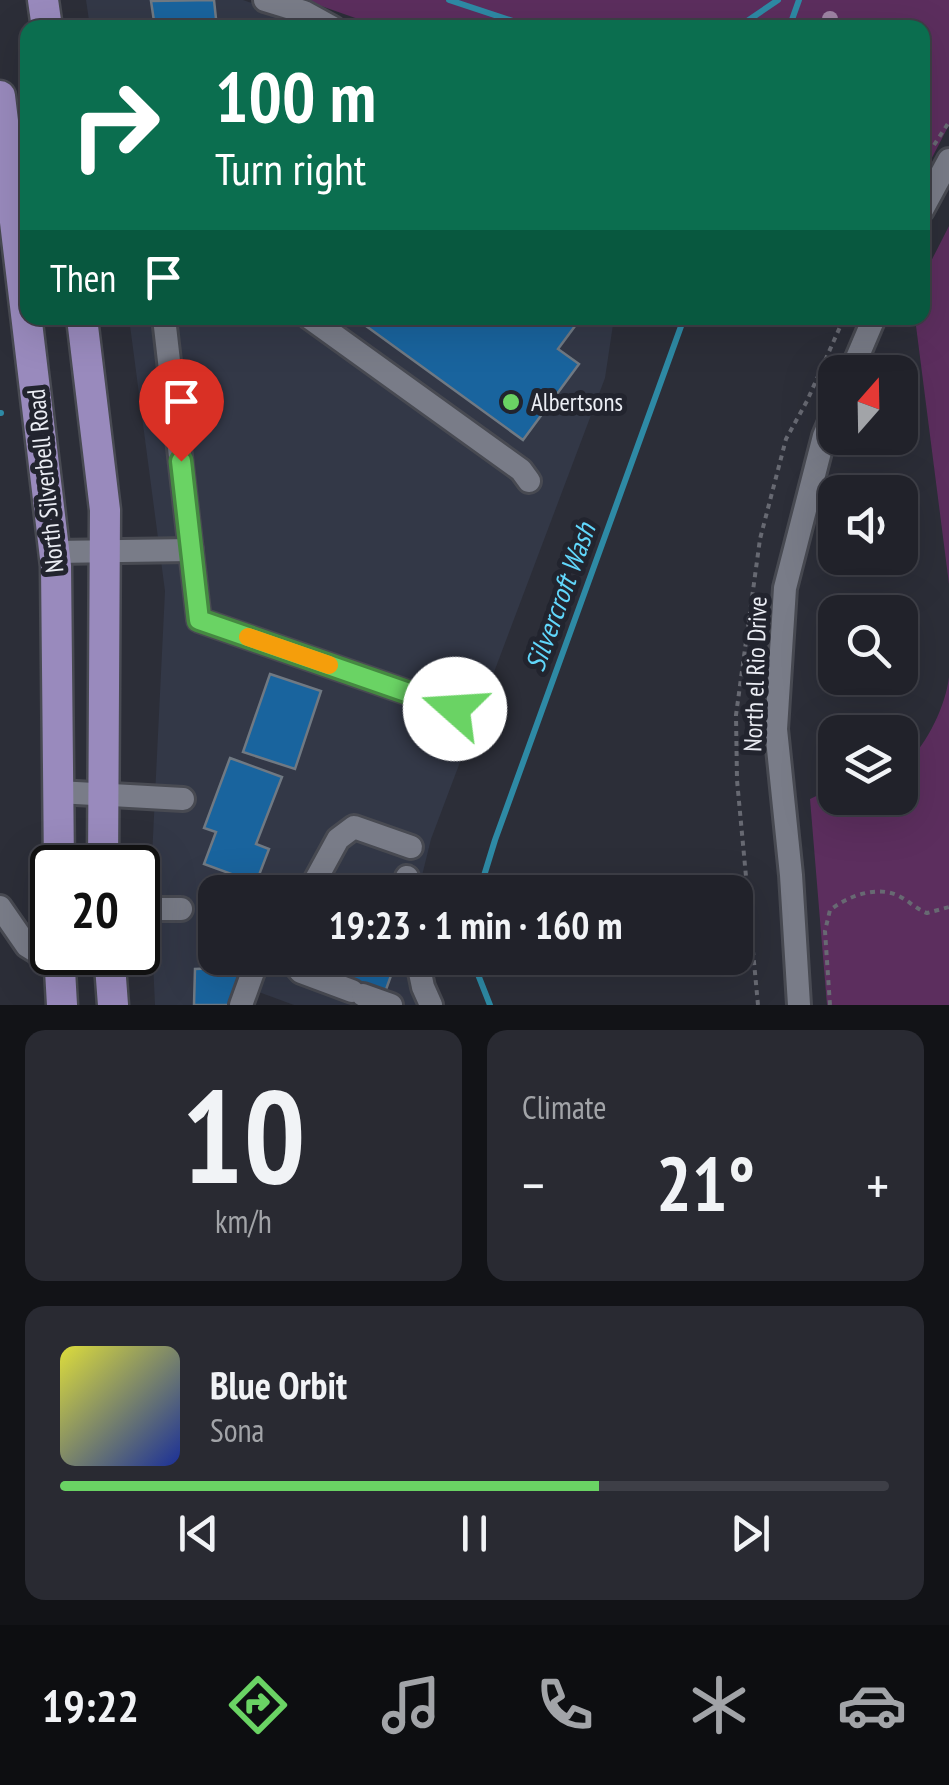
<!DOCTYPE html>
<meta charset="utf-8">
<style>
:root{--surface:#21222a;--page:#292a32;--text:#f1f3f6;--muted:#a2a4a8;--line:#3e3f47;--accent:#6ad364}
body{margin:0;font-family:"PT Sans Narrow",sans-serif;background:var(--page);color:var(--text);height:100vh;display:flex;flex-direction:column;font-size:38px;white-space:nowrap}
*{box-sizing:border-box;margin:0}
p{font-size:32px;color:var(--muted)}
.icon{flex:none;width:55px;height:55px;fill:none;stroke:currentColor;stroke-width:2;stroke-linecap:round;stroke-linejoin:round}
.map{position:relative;height:1005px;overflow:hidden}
.details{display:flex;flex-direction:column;gap:25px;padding:25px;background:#121317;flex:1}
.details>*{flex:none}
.top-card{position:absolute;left:20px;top:20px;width:910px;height:305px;border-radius:20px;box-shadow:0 10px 40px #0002,0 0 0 2px var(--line);background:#0b6e4f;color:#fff;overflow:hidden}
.needle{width:65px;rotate:20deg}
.controls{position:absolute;left:818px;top:355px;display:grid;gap:20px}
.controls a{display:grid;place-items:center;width:100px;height:100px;border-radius:20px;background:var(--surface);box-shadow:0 10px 40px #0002,0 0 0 2px var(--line);font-size:50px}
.speed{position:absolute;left:30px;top:845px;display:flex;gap:20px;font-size:50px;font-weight:700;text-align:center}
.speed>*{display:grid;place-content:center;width:130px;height:130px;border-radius:50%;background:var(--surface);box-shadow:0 10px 40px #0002,0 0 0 2px var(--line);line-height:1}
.speed .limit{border:5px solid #111;border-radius:15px;background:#fff;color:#111}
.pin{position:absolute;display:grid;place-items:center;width:85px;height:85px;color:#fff;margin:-102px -42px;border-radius:50% 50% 50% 0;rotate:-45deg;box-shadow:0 0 10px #0007}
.pin .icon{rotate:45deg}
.me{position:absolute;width:110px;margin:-55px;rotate:289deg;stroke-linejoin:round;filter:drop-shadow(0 0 8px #0008)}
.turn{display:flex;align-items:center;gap:35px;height:210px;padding:0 30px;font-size:45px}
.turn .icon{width:130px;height:130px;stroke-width:2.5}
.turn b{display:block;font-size:70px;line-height:85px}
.then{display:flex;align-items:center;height:95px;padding:0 30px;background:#0003;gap:20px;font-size:38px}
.big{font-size:75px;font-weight:600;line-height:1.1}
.details .card{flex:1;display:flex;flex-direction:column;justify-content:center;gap:15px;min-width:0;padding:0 35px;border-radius:20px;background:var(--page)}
.details .dial{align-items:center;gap:0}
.dial b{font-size:130px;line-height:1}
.song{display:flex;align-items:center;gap:30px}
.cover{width:120px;height:120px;border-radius:15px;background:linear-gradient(135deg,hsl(60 70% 55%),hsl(230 70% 35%))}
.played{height:10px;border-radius:5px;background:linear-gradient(90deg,var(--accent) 65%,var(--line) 65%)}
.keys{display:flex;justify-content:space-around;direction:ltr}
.heat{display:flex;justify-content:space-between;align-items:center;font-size:55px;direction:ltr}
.details .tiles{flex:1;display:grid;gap:25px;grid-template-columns:1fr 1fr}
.card:last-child{grid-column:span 2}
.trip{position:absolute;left:198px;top:875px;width:555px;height:100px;border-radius:20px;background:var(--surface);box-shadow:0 10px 40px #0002,0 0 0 2px var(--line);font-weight:600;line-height:100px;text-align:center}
.menu{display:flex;height:160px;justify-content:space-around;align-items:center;background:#0d0e11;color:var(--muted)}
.menu .icon{width:70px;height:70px}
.menu .active{color:var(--accent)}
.menu b{font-size:45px;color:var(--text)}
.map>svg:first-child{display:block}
.built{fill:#333847}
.green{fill:#5c2e5e}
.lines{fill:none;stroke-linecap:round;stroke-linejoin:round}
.stream{stroke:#2e8aa5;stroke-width:6}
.building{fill:#19649e;stroke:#707983;stroke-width:2.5}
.minor-casing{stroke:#484a52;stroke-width:28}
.major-casing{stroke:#484a52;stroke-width:35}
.path{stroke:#676972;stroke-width:4;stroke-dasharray:5 5;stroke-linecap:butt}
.minor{stroke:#797c88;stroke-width:22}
.major{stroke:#998abd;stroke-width:30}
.tree{fill:#9f84a5}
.route-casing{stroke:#458941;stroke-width:25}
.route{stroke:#6ad364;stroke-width:18}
.slow{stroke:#f59e0b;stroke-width:18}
.poi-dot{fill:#6ad364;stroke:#22242e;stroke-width:4}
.labels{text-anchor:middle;stroke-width:10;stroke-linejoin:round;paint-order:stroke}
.poi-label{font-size:25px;fill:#ebedf4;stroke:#22242e;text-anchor:start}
.street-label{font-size:25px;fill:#ebedf4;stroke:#22242e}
.water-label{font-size:28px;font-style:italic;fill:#61d7fb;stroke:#22242e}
</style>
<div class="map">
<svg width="949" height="1005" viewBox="0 0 949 1005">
<rect width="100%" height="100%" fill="#2c2e38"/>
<!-- built -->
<g class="built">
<path d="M86,0H243L319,27H90Z"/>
<path d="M129,318H614L605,378L431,839L418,892H215V958H424L425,974L442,1005H294L256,991L250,1005H155L150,898L165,591Z"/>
</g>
<!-- green -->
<g class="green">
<path d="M304,0H949V125L923,175L922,28L381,27Z"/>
<path d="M949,226V584L915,318H922L923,277Z"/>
<path d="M949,677V1005H827L810,799L835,787V798H900V770C925,748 945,709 949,677Z"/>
</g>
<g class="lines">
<!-- stream -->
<g class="stream">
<path d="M449,0L534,28"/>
<path d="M737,28L778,0"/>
<path d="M789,28L799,0"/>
<path d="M0,413H1"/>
<path d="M479,892L495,840L684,318"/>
<path d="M477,958V972L490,1005"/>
</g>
</g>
<!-- building -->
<g class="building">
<path d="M214,0L217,28H155L151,1Z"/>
<path d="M355,318H581L558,349L579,364L523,440Z"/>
<path d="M270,674L321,691L295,769L243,752Z"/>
<path d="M230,758L282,777L256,844L269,849L256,883L204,864L216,832L204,828Z"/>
<path d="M333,958H358L393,970L383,998L327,975Z"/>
<path d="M219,968L246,979L236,1005H194L195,969Z"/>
</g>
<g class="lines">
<!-- minor casing -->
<g class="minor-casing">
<g id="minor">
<path d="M265,0L304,12L333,28"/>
<path d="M922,210L949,160"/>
<path d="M164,318L199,620L455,709"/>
<path d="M310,318L521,470L529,481"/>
<path d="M851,372L874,318"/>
<path d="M54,552L191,550"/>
<path d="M58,792L183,799"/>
<path d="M407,877L409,892"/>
<path d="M309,892L338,839L354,827L411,847"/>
<path d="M0,907L27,946L59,966"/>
<path d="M138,909H181"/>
<path d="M289,958L301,972L352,991"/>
<path d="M417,958L423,987L431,1005"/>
<path d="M363,995L391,1005"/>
<path d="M241,1005L258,958"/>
<path d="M799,1005L791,875L776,729L785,588L824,436L835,410"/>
</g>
</g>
<!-- major casing -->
<g class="major-casing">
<g id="major">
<path d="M43,0L47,28"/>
<path d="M0,96L56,566L59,868"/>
<path d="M82,318L105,510L103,868"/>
<path d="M59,952L62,1005"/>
<path d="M109,952L113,1005"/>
</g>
</g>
<!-- path -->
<g class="path">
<path d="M934,145L949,122"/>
<path d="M758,1005L737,780L736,715L760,539L786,439L807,401L844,318"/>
<path d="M830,1005L825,931L830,910C848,896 877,885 899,896C909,901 916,909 927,913L949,907"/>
</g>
<!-- minor -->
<use href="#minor" class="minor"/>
<!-- major -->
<use href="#major" class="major"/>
</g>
<!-- trees -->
<circle class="tree" cx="830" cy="19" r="8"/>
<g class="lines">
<!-- route casing -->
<g class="route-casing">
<path id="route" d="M181,461L199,620L455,709"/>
</g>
<!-- route -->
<use href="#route" class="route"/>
<!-- slow -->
<path class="slow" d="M248,637L329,665"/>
</g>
<!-- markers -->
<circle class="poi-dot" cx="511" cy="402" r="10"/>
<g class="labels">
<!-- poi labels -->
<g class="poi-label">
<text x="531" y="411">Albertsons</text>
</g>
<!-- street labels -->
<g class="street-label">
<text transform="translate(45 481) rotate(-96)" y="9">North Silverbell Road</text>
<text transform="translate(755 674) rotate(-88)" y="9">North el Rio Drive</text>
</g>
<!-- water labels -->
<g class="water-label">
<text transform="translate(560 597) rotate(-70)" y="10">Silvercroft Wash</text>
</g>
</g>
</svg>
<div class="controls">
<a><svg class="needle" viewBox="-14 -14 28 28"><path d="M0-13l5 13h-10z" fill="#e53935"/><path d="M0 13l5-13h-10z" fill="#a2a4a8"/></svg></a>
<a><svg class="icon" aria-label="sound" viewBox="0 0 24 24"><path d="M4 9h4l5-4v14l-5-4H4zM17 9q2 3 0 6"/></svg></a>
<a><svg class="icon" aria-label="search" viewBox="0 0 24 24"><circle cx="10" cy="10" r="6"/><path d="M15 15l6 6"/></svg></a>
<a><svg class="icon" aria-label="layers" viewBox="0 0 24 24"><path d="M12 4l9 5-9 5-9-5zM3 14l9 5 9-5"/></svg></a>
</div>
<div class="speed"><div class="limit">20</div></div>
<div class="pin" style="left:181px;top:461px;background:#d93025"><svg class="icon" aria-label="arrive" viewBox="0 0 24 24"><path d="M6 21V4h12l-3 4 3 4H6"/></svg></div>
<svg class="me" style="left:455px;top:709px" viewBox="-20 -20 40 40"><circle r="19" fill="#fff"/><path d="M0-13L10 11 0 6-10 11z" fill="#6ad364"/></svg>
<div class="trip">19:23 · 1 min · 160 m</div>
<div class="top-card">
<div class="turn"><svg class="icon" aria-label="right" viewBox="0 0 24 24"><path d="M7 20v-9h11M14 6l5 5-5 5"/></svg><div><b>100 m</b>Turn right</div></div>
<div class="then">Then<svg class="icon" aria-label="arrive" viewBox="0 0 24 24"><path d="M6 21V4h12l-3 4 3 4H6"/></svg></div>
</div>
</div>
<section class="details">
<div class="tiles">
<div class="card dial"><b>10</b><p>km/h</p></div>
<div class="card"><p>Climate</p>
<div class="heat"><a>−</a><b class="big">21°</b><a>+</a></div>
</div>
<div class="card">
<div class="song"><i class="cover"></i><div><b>Blue Orbit</b><p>Sona</p></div></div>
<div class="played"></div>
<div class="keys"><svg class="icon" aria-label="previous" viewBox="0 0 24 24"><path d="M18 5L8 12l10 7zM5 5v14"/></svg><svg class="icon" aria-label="pause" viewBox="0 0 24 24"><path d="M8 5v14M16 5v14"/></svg><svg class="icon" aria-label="next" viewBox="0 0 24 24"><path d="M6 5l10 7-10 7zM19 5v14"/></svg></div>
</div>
</div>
</section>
<nav class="menu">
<b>19:22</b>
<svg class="icon active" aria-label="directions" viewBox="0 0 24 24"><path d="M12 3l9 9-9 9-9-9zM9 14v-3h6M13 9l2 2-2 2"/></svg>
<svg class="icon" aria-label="music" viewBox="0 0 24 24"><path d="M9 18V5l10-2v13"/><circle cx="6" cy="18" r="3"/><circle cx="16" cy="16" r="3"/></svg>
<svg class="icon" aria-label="phone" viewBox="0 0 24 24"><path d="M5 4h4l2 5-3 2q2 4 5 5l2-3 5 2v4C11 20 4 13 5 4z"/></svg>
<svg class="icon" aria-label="climate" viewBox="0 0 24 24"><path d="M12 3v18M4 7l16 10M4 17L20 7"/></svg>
<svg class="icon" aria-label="car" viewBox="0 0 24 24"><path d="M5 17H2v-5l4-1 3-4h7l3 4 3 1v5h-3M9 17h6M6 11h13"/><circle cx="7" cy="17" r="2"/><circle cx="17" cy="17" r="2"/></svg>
</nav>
